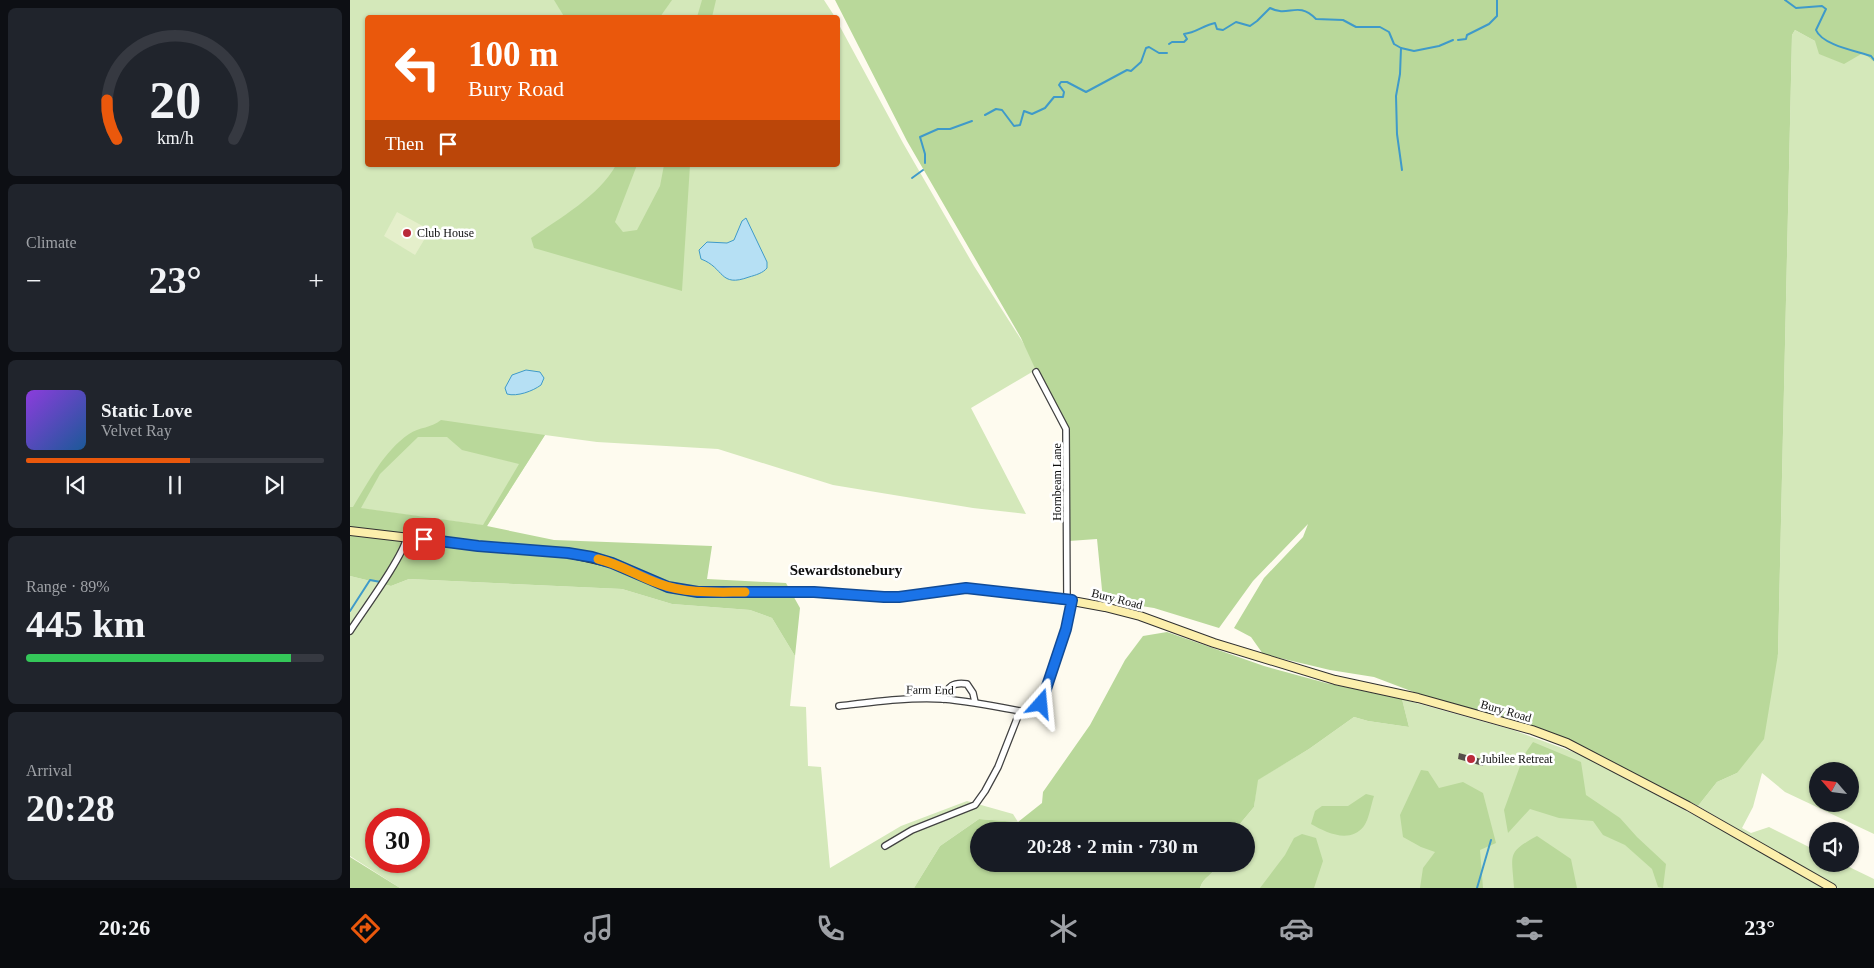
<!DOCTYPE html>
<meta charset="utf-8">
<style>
:root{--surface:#171b24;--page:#20242c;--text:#f1f3f6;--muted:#9ea1a6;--line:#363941;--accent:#ea580c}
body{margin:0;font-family:Georgia,serif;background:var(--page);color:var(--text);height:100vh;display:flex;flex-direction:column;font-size:19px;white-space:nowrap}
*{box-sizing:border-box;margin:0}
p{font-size:16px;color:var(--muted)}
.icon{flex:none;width:28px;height:28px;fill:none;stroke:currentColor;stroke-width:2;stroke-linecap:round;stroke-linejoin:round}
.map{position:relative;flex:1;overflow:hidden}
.drawer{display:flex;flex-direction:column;gap:8px;padding:8px;background:#0d0f14;width:350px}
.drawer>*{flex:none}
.hud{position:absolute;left:15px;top:15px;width:475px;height:152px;border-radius:5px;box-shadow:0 1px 4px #0004;background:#ea580c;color:#fff;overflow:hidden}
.needle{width:32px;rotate:298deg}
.fabs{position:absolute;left:1459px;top:762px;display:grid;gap:10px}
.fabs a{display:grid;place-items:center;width:50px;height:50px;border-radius:50%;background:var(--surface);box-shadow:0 1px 4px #0004;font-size:25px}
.speed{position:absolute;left:15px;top:808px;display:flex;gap:10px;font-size:25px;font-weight:700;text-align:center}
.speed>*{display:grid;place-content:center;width:65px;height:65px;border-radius:50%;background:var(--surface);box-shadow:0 1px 4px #0004;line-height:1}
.speed .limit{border:8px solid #d22;background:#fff;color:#111}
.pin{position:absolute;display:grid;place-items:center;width:42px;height:42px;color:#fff;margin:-21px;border-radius:10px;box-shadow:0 2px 8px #0006}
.me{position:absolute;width:55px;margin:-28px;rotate:18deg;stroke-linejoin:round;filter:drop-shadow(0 0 4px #0008)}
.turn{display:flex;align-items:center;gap:18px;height:105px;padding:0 20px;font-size:22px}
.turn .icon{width:65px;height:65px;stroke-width:2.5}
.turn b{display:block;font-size:35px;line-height:42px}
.then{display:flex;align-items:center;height:48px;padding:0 20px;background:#0003;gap:10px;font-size:19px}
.big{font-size:38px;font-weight:600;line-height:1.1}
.drawer .widget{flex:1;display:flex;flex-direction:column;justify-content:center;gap:8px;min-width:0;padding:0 18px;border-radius:8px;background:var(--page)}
.drawer .dial{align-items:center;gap:0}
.dial svg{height:130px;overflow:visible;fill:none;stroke:var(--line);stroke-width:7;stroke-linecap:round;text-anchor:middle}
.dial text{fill:var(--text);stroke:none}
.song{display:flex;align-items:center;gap:15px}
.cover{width:60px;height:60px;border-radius:8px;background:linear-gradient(135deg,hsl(270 70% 55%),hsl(210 70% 35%))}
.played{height:5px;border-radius:2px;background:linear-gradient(90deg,var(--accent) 55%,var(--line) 55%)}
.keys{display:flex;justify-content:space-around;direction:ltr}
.heat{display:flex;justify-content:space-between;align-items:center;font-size:28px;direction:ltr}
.charge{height:8px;border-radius:4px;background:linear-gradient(90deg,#34c759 89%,var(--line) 0)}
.trip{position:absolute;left:620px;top:822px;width:285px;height:50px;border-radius:25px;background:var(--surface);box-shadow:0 1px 4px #0004;font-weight:600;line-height:50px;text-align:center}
.dock{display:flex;height:80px;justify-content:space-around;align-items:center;background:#090b0e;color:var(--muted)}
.dock .icon{width:35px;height:35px}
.dock .active{color:var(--accent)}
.dock b{font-size:22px;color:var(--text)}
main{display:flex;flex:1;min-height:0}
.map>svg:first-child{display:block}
.green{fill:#d4e8ba;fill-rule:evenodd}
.forest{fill:#b9d89a;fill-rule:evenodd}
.pitch{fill:#e5efcb}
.water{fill:#b6e0f4;stroke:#3f9ac9}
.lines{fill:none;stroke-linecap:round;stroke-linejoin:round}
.stream{stroke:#3f9ac9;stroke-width:2}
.building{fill:#564e4a}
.street-casing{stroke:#414141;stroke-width:8}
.secondary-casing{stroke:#303030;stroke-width:10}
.street{stroke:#fff;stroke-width:5.5}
.secondary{stroke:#fcefac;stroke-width:8}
.route-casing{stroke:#114b97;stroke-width:12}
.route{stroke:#1a73e8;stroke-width:9}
.slow{stroke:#f59e0b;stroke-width:9}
.poi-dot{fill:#b92a39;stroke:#fff;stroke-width:2}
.labels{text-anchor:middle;stroke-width:5;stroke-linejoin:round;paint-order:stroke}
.poi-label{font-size:12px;fill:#0e0e0e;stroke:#fff;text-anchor:start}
.street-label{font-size:12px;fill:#0e0e0e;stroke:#fff}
.quarter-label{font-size:15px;font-weight:bold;fill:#0e0e0e;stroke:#fff}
</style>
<main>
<section class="drawer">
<div class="widget dial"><svg viewBox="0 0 100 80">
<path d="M14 69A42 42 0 1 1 86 69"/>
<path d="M14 69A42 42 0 0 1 8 45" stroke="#ea580c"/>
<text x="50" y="56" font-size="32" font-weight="700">20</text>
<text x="50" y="72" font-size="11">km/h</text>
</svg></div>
<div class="widget"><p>Climate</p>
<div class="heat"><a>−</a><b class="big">23°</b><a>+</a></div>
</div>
<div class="widget">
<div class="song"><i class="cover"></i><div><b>Static Love</b><p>Velvet Ray</p></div></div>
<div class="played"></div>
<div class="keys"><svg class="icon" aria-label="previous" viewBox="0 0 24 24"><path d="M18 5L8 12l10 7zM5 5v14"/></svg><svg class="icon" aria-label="pause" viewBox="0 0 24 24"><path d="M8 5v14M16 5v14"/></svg><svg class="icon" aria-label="next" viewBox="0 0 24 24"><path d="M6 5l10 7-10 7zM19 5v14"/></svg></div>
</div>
<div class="widget"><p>Range · 89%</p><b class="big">445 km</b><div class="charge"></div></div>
<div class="widget"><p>Arrival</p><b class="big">20:28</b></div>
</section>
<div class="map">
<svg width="1524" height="888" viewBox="0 0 1524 888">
<rect width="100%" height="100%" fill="#fefbef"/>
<!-- green -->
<g class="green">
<path d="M0,0H474L485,17L18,18V165H488V23L553,143L624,266L690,369L682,372L621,408L676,514L623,508L483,485L368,449L247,442L195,435L137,526L0,507Z"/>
<path d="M1445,30L1465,41L1513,53L1524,62V834L1435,792L1412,773L1403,807L1392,828L1401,833L1419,827L1467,851L1468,864H1493L1524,879V888H1488L1348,806L1367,782L1387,773L1428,654L1442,35ZM1468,771H1500V804H1468Z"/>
<path d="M0,576L41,586L59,579L272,589L322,604L400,610L422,618L445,656L440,706L456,707L458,766L471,767L480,868L551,826L617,801L663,814L668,822L629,819L590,846L564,888H50L0,856ZM26,819H69V861H26Z"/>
<path d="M1052,699L1163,730L1234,756L1480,888H850C853,877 864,874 869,864H896V831H884L904,807L907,780L959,749L1004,717L1018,721L1059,727Z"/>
</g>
<!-- forest -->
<g class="forest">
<path d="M204,0H322L310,17L215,18Z"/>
<path d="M352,0H366L362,17H347Z"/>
<path d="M485,0H1524V62L1513,53L1494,64L1469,54L1465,41L1445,30L1442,35L1428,654L1414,739L1387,773L1367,782L1348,806L1256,759L1230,749L1098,705L1024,677L980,670L913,654L901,637L884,628L914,578L953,537L958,524L903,581L869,628L804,608L753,600L747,539L719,541L714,431L671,338L557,141Z"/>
<path d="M266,165H287L265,222L273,232L287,230L310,186L314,165H340L332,291L184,248L181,238C209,219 250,195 266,165Z"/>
<path d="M91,420L195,435L137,526L204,540L362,546L357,579L436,583L450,608L445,656L422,618L400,610L322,604L272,589L59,579L41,586L0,576V507H3C19,481 34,451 59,434C69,427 82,428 91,420ZM68,437H97L112,450L169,464L133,525L11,508L30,474Z"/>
<path d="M817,632L914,666L976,683L1052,699L1059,727L1018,721L1004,717L959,749L908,780L904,807L884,831H629V864H869C864,874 853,877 850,888H564L590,846L629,819L668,822L692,803L693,792L740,725L775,660L793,636Z"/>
<path d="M1183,742L1231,762L1236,795L1270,818L1287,837L1316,864L1313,888L1308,887L1302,869L1275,845L1253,835L1243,821L1209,818L1180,809L1158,833L1154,810L1174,755Z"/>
<path d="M1071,770L1078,771L1089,788L1113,782L1133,793L1146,843L1130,850L1133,888H1070L1073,868L1085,852L1071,847L1053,837L1050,815Z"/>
<path d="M1016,794L1024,796C1021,805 1019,819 1014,826C1000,844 977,833 961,824L965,811L972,806H998Z"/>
<path d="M952,834L966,838L973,861L964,888H910L935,855L944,838Z"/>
<path d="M1187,836L1221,859L1227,888H1164C1162,854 1156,853 1187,836Z"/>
<path d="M0,857L50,888H0Z"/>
</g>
<!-- pitch -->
<path class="pitch" d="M47,212L80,230L65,255L34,236Z"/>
<!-- water -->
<g class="water">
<path d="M396,218L417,262V268C413,273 406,275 399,277C369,288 375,268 351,259L349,250L357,242L377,243L384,240L392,221Z"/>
<path d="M176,370L190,372L194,378L191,385C183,391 167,397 157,394L155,388L162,375Z"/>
</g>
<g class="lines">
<!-- stream -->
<g class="stream">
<path d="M1435,0L1446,8L1472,6L1476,9L1466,30C1472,45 1506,51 1521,56L1524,60"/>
<path d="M1108,40L1116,39L1117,35L1139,24L1147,16V0"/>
<path d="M819,44L822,42H834L837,39L834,34C846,33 854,25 865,23L867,29L873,30L886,22L900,26L907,21L920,8C939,18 947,0 966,19L993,20L1006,27H1030L1039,32L1044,44L1051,48L1064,51L1089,46L1103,40"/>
<path d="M1051,48L1050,74L1046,96L1047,134L1052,170"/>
<path d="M635,115L646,109L652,110L664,126L670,125L674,111L682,114L695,108L704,97H713L714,92L709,85L711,82H717L736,92L777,70L781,71L791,62L796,48L799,47L809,53H817"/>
<path d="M575,163V154L570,137L588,129H600L622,121"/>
<path d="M562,178L573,170"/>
<path d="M0,611L20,580L36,583"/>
<path d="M1127,888L1141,840"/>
</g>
</g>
<!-- building -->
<path class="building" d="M1109,753L1135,760L1133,766L1108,759Z"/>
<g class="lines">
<!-- street casing -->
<g class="street-casing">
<g id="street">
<path d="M686,372L716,429L717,600"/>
<path d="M0,631C13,611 53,557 57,537"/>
<path d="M593,699C598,686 603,682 617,684L623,693L625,702"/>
<path d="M489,706C523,702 558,697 593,699C619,701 644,706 670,711"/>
<path d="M535,846L562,830L625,805L635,791L648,767L670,711L685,710L691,704L716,629L722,600"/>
</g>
</g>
<!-- secondary casing -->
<g class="secondary-casing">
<path id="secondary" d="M0,531L128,546L218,553L262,563L318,587L348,592L471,593L534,597H549L616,588L717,600L755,607L790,616L864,643L985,680L1068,698L1182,730L1217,743L1338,806L1482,888"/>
</g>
<!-- street -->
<use href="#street" class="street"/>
<!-- secondary -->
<use href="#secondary" class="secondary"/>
</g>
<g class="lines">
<!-- route casing -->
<g class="route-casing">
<path id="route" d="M74,539L128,546L218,553L242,557L262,563L318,587L348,592H464L534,597H549L616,588L722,600L716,629L691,704"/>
</g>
<!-- route -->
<use href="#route" class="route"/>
<!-- slow -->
<path class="slow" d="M248,559C270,564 289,577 310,584C337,594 366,592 395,592"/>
</g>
<!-- markers -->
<g class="poi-dot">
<circle cx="57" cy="233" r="5"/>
<circle cx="1121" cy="759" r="5"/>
</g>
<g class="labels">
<!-- poi labels -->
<g class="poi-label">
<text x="67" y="237">Club House</text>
<text x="1131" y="763">Jubilee Retreat</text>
</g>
<!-- street labels -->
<g class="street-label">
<text transform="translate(707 482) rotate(-90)" y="4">Hornbeam Lane</text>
<text transform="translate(767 599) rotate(14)" y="4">Bury Road</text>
<text transform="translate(580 690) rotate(1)" y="4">Farm End</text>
<text transform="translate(1156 711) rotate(16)" y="4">Bury Road</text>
</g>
<!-- quarter labels -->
<g class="quarter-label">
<text x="496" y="575">Sewardstonebury</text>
</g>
</g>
</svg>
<div class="fabs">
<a><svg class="needle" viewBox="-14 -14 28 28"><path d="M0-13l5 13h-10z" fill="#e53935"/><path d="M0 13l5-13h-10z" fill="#9ea1a6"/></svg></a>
<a><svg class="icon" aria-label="sound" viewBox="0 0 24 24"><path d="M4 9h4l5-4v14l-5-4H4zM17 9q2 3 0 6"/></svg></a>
</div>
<div class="speed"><div class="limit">30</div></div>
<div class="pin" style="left:74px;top:539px;background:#d93025"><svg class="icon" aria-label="arrive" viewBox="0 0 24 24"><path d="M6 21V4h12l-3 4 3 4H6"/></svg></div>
<svg class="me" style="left:691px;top:704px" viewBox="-20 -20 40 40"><path d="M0-17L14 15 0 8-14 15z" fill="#1a73e8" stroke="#fff" stroke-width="4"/></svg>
<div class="trip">20:28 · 2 min · 730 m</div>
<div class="hud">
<div class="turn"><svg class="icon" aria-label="left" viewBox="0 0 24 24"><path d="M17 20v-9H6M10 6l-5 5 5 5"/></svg><div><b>100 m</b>Bury Road</div></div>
<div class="then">Then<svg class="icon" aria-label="arrive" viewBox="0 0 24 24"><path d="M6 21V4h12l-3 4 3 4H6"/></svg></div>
</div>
</div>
</main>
<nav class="dock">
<b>20:26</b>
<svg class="icon active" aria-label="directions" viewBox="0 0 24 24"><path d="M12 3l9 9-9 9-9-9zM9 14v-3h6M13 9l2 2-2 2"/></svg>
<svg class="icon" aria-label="music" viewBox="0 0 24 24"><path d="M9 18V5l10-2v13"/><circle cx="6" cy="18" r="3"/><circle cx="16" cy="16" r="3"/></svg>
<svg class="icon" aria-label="phone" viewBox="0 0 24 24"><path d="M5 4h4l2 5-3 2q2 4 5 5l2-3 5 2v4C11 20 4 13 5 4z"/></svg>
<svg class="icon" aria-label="climate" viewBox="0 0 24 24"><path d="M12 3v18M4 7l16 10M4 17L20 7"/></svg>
<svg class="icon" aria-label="car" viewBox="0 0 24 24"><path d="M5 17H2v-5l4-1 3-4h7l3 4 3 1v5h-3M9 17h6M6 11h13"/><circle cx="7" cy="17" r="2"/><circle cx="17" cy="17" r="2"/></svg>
<svg class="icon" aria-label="filters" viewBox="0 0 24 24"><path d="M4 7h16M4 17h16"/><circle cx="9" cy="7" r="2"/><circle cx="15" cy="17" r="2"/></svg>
<b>23°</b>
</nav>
